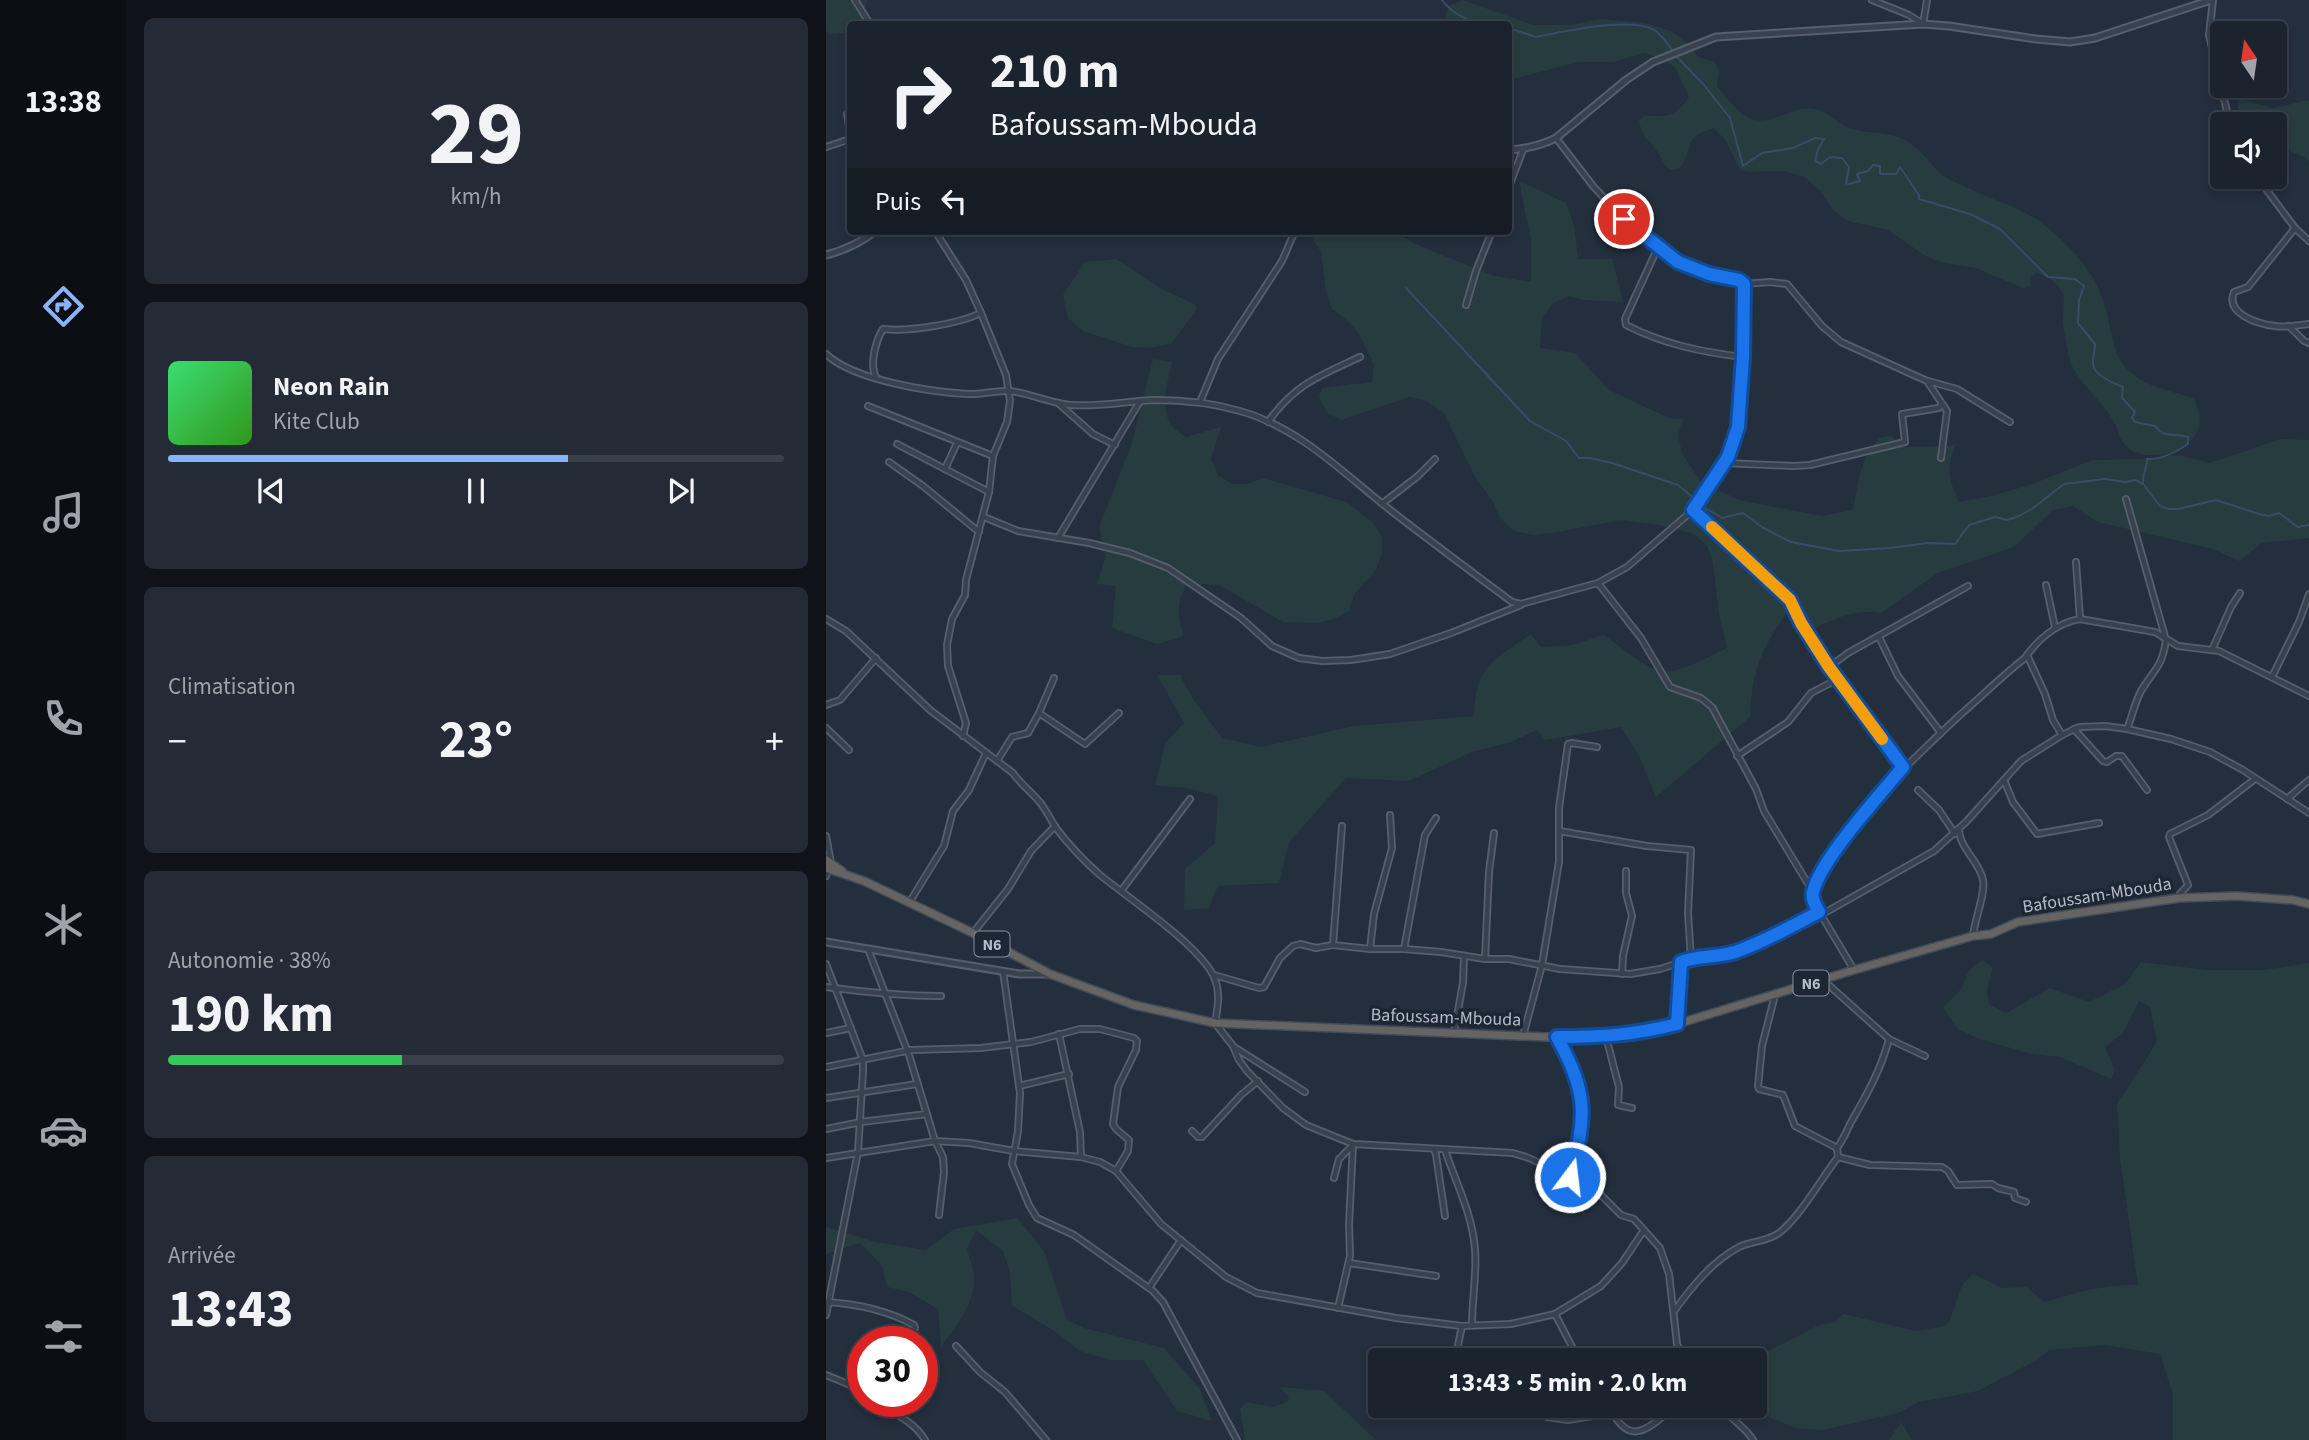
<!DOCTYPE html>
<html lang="fr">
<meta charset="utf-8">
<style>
:root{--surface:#1b232e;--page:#242b36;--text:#f1f3f6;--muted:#a0a4aa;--line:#39404a;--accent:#8ab4f8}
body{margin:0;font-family:"Source Sans 3",sans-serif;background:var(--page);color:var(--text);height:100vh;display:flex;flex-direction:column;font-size:26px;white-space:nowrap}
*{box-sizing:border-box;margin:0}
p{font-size:23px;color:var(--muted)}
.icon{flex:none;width:38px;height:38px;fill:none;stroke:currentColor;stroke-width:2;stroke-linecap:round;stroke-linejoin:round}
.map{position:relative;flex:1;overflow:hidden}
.panel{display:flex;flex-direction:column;gap:18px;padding:18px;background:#0f1319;width:700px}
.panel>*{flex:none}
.top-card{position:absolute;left:21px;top:21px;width:665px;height:214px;border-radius:7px;box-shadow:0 4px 10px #0003,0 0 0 2px var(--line);background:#1b232e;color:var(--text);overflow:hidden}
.needle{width:46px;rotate:347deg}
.fabs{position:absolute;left:1384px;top:21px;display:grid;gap:14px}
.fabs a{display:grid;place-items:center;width:77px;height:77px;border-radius:7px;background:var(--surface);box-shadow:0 4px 10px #0003,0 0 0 2px var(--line);font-size:35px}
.speed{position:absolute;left:21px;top:1326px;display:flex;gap:14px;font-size:35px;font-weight:700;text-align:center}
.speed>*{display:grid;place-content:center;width:91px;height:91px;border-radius:50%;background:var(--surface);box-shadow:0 4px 10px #0003,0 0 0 2px var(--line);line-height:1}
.speed .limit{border:10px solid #d22;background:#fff;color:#111}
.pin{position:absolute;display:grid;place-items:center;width:60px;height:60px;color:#fff;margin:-30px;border:4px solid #fff;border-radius:50%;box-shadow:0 2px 7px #0007}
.me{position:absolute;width:77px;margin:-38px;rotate:15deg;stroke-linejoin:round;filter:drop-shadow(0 0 5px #0008)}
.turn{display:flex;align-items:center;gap:24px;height:147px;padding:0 28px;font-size:32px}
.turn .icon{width:91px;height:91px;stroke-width:2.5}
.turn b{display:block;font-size:49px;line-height:60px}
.then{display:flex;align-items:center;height:66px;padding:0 28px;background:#0003;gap:14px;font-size:26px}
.big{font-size:52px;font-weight:700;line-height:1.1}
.panel .widget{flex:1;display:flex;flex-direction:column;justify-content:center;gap:10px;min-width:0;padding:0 24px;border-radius:10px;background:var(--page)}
.panel .dial{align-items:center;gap:0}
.dial b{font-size:91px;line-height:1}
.song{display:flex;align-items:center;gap:21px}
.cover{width:84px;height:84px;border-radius:10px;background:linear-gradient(135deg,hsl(140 70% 55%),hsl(110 70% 35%))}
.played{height:7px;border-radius:4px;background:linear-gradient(90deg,var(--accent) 65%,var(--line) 65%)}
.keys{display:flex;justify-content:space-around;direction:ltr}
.heat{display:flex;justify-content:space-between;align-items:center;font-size:38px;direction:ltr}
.charge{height:10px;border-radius:5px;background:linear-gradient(90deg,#34c759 38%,var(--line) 0)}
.trip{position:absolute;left:542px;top:1348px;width:399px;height:70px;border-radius:7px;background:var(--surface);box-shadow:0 4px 10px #0003,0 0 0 2px var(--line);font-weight:700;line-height:70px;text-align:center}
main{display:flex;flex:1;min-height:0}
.dock{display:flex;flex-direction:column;width:126px;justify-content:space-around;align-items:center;background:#0b0e12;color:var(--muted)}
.dock .icon{width:49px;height:49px}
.dock .selected{color:var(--accent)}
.dock b{font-size:32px;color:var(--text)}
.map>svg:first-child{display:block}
.green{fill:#263c3f}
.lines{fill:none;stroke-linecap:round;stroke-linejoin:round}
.stream{stroke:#394c67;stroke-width:2}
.minor-casing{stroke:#565f6c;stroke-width:8}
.tertiary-casing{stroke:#565f6c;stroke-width:9}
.trunk-casing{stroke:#434c59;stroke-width:10}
.minor{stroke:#38414e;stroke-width:4.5}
.tertiary{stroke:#38414e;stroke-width:5}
.trunk{stroke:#656462;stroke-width:7}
.route-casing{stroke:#114b97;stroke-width:18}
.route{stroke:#1a73e8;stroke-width:12}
.slow{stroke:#f59e0b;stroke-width:12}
.labels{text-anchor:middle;stroke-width:7;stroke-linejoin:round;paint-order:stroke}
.shield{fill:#1d2633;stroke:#878f9c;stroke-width:2}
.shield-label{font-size:16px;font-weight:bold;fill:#b4bcc9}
.street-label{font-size:18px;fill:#b4bcc9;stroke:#1d2633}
</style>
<main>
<nav class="dock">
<b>13:38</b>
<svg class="icon selected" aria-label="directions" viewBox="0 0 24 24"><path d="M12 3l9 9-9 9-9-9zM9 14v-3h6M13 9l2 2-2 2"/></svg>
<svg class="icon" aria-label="music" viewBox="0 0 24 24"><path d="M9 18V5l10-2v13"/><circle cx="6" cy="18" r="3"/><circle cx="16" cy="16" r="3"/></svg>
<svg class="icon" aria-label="phone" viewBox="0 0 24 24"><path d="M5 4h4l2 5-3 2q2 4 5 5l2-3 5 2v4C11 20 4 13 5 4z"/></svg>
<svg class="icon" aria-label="climate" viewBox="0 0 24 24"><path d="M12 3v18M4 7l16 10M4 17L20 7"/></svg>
<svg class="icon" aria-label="car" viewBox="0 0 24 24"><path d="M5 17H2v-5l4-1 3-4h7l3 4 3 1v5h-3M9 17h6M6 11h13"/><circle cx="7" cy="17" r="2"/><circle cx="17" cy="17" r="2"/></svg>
<svg class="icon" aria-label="filters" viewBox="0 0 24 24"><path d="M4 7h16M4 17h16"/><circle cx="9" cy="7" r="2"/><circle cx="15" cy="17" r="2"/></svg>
</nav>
<section class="panel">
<div class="widget dial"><b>29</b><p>km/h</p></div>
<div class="widget">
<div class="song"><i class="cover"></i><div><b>Neon Rain</b><p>Kite Club</p></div></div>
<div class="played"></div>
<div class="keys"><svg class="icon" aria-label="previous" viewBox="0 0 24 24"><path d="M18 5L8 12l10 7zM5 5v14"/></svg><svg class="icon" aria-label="pause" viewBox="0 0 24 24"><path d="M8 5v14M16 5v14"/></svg><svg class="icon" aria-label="next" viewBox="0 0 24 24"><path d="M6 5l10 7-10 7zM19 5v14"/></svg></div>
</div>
<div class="widget"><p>Climatisation</p>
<div class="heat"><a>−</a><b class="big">23°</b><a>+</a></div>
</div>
<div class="widget"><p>Autonomie · 38%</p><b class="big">190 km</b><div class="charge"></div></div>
<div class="widget"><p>Arrivée</p><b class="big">13:43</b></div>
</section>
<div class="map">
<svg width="1483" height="1440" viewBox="0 0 1483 1440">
<rect width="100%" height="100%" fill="#242f3e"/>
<!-- green -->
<g class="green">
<path d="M0,0H41L37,24H24V32L7,34L0,31Z"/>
<path d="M637,0L707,25H745L774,19L819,23L845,31L860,42L872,57L889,62L893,70L891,87C899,95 907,107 916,114C942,134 965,101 992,110C1006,114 1011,124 1023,128C1043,135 1066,130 1084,143C1097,152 1103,162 1114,173C1121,179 1133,184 1142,188C1169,202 1198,207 1222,228C1246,248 1269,273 1278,303C1285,324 1285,351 1300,368C1315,386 1346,391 1367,398C1397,449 1319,468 1300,446C1294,440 1292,430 1288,422C1278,403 1250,380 1244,361C1241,349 1239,336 1237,324C1236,314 1240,301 1236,292C1231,282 1222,277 1211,273L1204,277V286L1197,288L1150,268L1114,262L1098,255L1062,230L1022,221L1008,211L993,190L979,177L957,171L922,172L914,170L900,141L888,128C855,137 870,147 853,169L845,170C837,165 837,159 831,151C821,136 818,143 813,121L819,115C842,118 850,116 863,97L849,67L834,58L818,53L787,62H752L683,80L682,24H617L623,6Z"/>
<path d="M1412,98L1446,108L1483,100V163L1480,158L1449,145V124H1412Z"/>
<path d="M693,181L740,203L748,225L752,259H786L797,302L758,300L742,296L726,304L716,318L714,348L749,353L783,390L843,418L857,419L852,435L856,453L874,481L913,500L996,516L1027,510C1033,480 1033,462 1053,438L1065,436L1078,447L1124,446L1130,444C1120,469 1122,478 1133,502L1161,497L1204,485L1266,460L1321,459L1352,455L1384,463L1455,439L1483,440V538L1436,543L1413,561L1387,549L1272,522L1247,506L1227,510L1188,547L1112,573L1055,613C1028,607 1002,622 978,633L960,614C934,651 926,672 924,717L830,797L814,758L795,727L719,740L711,730L685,742L646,752L583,781L520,778L463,842L453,883L392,886L383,908L358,910L359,869L389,843L392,796L360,788L329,785L339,744L358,723L331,675H354L367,699L396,738L435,747L527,726L648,716C651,664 665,662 705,634L715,647L746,645L778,635C794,646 821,671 839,672C854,672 888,655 901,648L893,614L887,562L881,546L868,534L834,525L795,520L726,533L708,535L688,531L674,518L667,502L647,473L618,413L601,401L584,397L515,420L500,412L493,397L496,388L546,382L548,364L532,332L520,319L506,309L500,292L495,252L482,231H567L594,246L668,276L705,282V239Z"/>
<path d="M290,259L334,288L370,305V310L345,344L322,348L306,347L257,331L242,318L237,295L259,262Z"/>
<path d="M327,359L346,362C342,382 333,408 346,426C349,430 356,434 360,437L395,427L385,459L392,475L406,484H421L437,478L520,502L546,522L556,536V553L550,570L529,593L523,611L508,619L490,623L457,622L395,586L378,584L360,586C350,604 351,616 358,636L331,644L286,628L290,586L271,584L280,556L273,527L306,443Z"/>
<path d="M1156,960L1167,967L1161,990L1163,1004L1180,1013L1224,988L1263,1002L1299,984L1315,962L1381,970H1438L1483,963V1440H1347V1395L1334,1354L1280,1345L1223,1350L1211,1360L1152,1391L1093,1402L1072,1413L997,1430L969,1428L938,1415L932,1392L929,1358L991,1326L1009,1322L1017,1314L1090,1331L1119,1326L1124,1320L1136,1285L1147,1274L1176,1288L1201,1287L1218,1302C1253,1292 1275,1285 1312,1285L1294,1158L1291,1104L1331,1042L1324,1007L1313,1001L1297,1033L1279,1047L1289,1070L1285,1079L1234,1057L1206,1054L1153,1039L1132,1029L1117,1008L1136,988L1143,970Z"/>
<path d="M191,1218L218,1251L241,1320L258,1328L338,1348L374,1389L386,1421L351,1411L317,1360H285L254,1351L227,1330L186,1306L184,1273L177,1251L150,1230L141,1249C143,1257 147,1267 148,1276C150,1304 129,1326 115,1347L112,1309L83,1292L61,1287L56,1266L34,1243L0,1254V1227L49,1242L100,1250L128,1229Z"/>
<path d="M454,1387L498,1391L550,1440H419L414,1409L420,1402L447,1407L461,1402L463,1398Z"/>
<path d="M1075,1422L1086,1440H1063Z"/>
</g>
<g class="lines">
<!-- stream -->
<g class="stream">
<path d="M616,0C628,16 646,23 665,24"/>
<path d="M682,28L707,36"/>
<path d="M709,37C736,32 806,16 828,30C836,35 842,44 847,51"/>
<path d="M850,56L878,85L904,118L917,166L936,153L967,148L989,138L998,139L992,149L989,161L995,164L1004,157L1016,158L1023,167L1020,184"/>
<path d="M1023,184L1034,181L1031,174L1042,171L1047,165L1054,166V174H1070L1074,167L1093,195V199L1144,214L1174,229L1222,277L1249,279L1258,286L1253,300L1252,323L1269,344C1269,350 1267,356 1267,362C1266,375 1287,383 1297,387L1296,398L1309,412L1306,418L1309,422L1329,426C1341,440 1346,432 1362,437V444C1350,452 1335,460 1321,459C1321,468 1316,474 1317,484"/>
<path d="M580,288L704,421L740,441L753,458H764L786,463L852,485L879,508L896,518L917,513L936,527L965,542L1013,551L1064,548L1102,543L1129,544L1143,525L1169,517L1181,520L1193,516L1207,508L1238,484L1279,479L1299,482L1310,480L1318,485L1334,506L1343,509H1352L1390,500L1433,514L1443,516L1453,513L1472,527L1483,525"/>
</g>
<!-- minor casing -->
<g class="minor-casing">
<g id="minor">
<path d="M29,0L44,24"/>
<path d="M1046,0L1083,15L1097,24L1101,0"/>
<path d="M1387,0L1383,35L1404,124"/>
<path d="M24,111L21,114L24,133"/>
<path d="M0,147L24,139"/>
<path d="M1431,177L1469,228L1483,241"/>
<path d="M682,189L697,150"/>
<path d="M1469,228L1422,287L1408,292C1399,314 1432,324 1449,326C1460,328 1472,325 1483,324"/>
<path d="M109,231L140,280L155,313L180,375L184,401L181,422L167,456L163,492L140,580L139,595L126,619L121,645L122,666L140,723L137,736"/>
<path d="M832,247L799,319L800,325C837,344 875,352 917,357"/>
<path d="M918,284L944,282L961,284L996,326L1015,342L1101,381L1121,411L1115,458"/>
<path d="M640,305L650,271L666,231"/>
<path d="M1463,326L1478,341L1483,343"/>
<path d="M0,354C27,380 104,392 141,394C155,395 169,390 183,391C204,393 226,404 245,405C273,407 301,401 330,400C358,400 386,403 414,411C475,428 519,475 568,513C607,543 647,573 686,602L695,604L772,583L801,567L867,510L902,457L912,427L917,357L919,291L918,284L913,280L865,268L832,247L798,219L767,186L730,138"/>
<path d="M50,377C43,365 50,340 57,329C83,332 132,324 155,313"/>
<path d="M1102,381L1131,389L1184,422"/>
<path d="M374,402L392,359L456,261L469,231"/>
<path d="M232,403L267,434L289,445"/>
<path d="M42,406L167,456"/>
<path d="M442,422C469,384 493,376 534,357"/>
<path d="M71,444L163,492"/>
<path d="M63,462L97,486L153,532"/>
<path d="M899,463L968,466L984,465L1079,442L1076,414L1113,408L1115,405"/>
<path d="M119,469L131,443"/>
<path d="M1300,499L1340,640C1336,668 1328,669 1315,691C1309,702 1306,717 1301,729"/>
<path d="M557,503L592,476L609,459"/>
<path d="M867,510L964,600L975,623L1003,667L1077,767"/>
<path d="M158,517L192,531L263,543L304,553L342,568L415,618L446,646L473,658L496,661L525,660L564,654L625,633L695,605"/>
<path d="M232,538L313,403"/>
<path d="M1250,562L1254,619"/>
<path d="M772,583L815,638L844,687L875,698L886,707L930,789L938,811L987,892L988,903L1028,970"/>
<path d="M1220,585L1229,627"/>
<path d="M0,619L20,631L104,710L187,773C195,785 207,793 216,805C221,812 225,820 230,828C243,845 258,861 274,875C304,899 371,944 387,975C395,991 392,1006 389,1023L407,1046L413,1060L421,1071L457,1108L480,1125L527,1144L687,1153L703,1158L764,1187L773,1193L795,1215L808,1219L834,1248L843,1274L851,1344L858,1360"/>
<path d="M1053,637L1072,676L1115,733"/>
<path d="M1386,650L1405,607L1414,593"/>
<path d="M1201,655L1219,694L1227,720L1236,735"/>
<path d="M1003,667L1022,653L1142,586"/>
<path d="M1446,677L1473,622L1483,594"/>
<path d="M0,705L14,700L50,658"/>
<path d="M213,713L228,678"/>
<path d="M0,728L23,750"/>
<path d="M1248,729L1277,761L1281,762L1290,756H1296L1321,790"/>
<path d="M911,756L962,722L985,693L1012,679"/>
<path d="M171,761L186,737L202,733L213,713L259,744L293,713"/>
<path d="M1178,780L1187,802L1211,834L1273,823"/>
<path d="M1092,790L1113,810L1129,834"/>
<path d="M1461,799L1483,780"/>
<path d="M1133,829C1133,848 1154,862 1157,880C1160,892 1148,922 1147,936"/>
<path d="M733,831L821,846L865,850L862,913L865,959"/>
<path d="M0,836L5,863L0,876"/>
<path d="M295,891L364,799"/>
<path d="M987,892C1017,824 1080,765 1134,715C1156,696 1176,676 1199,658C1212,639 1231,623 1254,619L1329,632L1352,646L1393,651L1483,696"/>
<path d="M1353,898L1354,894L1362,885L1343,837L1344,834L1382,815L1429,779"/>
<path d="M83,903L118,846L127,811L143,790L160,753"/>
<path d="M995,915L1108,851L1140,822L1195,761L1236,735L1253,727L1279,726L1301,729L1345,739L1384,752L1417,770L1483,813"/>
<path d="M147,933L182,889L205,851L229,826"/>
<path d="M507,945L516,826"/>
<path d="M42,949L83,1055L109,1141L117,1157L118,1172L113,1215"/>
<path d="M544,949L548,914L566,848L564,815"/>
<path d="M578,949L599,835L610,818"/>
<path d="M659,959L663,872L668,833"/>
<path d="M0,964L37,1060V1071L32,1152L0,1315"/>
<path d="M177,971L194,1093L192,1131L186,1164L203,1205L211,1218L248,1235L327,1291L337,1302L411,1440"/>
<path d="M796,974L797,956L806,916L800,893V871"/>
<path d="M388,975L433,988L438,987L454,958L467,946L474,944L490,948L507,945L544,949H578L615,952L659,959H683L734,969L804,974L834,969L865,959L905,953L993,912"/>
<path d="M997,980L1063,1039L1099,1056"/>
<path d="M0,987C38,992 76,996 115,996"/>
<path d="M949,995L936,1046L932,1086L933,1089L957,1095L969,1126L1011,1148"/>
<path d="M851,1024L855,962"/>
<path d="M0,1033L25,1028"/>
<path d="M628,1033L637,983L638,956"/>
<path d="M233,1034L254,1132L255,1157"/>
<path d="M697,1036L716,965L733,862V808L742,744L746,743L771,747"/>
<path d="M780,1037L793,1087L792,1105L806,1108"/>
<path d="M731,1038C762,1094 761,1117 744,1177"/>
<path d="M408,1047L479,1092"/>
<path d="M0,1067L85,1050L155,1048L205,1042L254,1029H274L308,1038L311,1041L310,1050L292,1087L287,1124L290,1129L303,1140L302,1151L290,1171"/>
<path d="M193,1086L243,1074"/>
<path d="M0,1098L91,1084"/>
<path d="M0,1129L35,1122L101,1114"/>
<path d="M366,1131L372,1137H376L415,1095L432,1081"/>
<path d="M608,1149L610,1155L619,1216"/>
<path d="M619,1150C630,1183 646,1213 649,1249C651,1274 646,1300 646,1325"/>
<path d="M1012,1157L1044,1165L1116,1167L1122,1171L1131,1185L1166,1184L1172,1188L1188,1192L1189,1198L1200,1202"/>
<path d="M0,1158L109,1141L143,1143L188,1151L255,1157L274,1162L290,1171L335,1224L400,1277L431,1293L570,1318L636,1326L685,1324L729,1314L775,1286L796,1263L818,1230"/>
<path d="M508,1178L513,1159L527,1145"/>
<path d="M523,1263L610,1276"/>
<path d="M323,1288L355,1240"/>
<path d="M1,1302C31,1304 61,1310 88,1325L89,1328L82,1342"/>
<path d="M512,1308L524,1256L523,1225L527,1144"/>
<path d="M848,1311C866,1287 885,1262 913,1247C925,1241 940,1242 953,1233C974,1217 995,1179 1012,1157L1011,1148C1017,1140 1020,1133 1024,1124C1040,1096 1055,1070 1063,1039"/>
<path d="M729,1314L753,1360"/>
<path d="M130,1346L154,1372L179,1392L220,1440"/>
<path d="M629,1360L636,1326"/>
<path d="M0,1375L29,1387L37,1393"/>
<path d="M49,1402C67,1413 88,1421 99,1440"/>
<path d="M782,1405C800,1440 813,1438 842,1412"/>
<path d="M895,1405C904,1420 919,1426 927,1440"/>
<path d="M620,1410L622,1405"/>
<path d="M721,1417L742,1420L785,1413"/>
</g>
</g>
<!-- tertiary casing -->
<g class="tertiary-casing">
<g id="tertiary">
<path d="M682,150C700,149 714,146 730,138L800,80L827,62L890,37L1097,24L1123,26L1210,39L1244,42L1269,38L1385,0"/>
<path d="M0,255C20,250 34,243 50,231"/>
<path d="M0,942L193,974H224"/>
</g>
</g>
<!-- trunk casing -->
<g class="trunk-casing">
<g id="trunk">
<path d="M0,860L16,871"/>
<path d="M0,868L38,881L147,933L224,974L308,1005L389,1023L719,1037H780L803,1035L851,1024L1028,970L1147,936L1165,934L1192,922L1353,898L1411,896L1467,900L1483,904"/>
</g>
</g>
<!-- minor -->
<use href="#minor" class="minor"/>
<!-- tertiary -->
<use href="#tertiary" class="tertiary"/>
<!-- trunk -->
<use href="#trunk" class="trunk"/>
</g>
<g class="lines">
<!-- route casing -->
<g class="route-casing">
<path id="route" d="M744,1177C761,1116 762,1094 731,1037C775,1037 808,1035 851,1024L855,962C872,955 891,958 909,952C938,942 966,926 993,912C990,906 985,899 987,892C994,860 1055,794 1077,767L1003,667L975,623L964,600L867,510L902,457L912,427L917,357L918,284L913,280L883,274L852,262L798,219"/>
</g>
<!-- route -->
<use href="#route" class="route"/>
<!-- slow -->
<path class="slow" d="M886,527L964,600L975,623L1003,667L1056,739"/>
</g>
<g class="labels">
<!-- shield labels -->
<g class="shield">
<rect x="148.5" y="931.5" width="35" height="25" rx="5"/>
<rect x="967.5" y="970.5" width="35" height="25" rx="5"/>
</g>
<g class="shield-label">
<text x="166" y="950">N6</text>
<text x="985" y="989">N6</text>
</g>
<!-- street labels -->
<g class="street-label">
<text transform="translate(1271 895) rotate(-9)" y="6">Bafoussam-Mbouda</text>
<text transform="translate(620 1017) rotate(2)" y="6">Bafoussam-Mbouda</text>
</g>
</g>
</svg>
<div class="fabs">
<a><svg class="needle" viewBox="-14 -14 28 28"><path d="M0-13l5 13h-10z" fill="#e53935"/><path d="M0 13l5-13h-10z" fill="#a0a4aa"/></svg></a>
<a><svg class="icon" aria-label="sound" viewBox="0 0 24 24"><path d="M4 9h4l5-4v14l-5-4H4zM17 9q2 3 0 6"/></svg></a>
</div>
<div class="speed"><div class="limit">30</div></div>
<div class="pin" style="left:798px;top:219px;background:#d93025"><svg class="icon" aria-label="arrive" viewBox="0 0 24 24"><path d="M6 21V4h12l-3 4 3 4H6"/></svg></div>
<svg class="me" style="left:744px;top:1177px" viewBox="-20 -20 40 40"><circle r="17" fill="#1a73e8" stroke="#fff" stroke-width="3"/><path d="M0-11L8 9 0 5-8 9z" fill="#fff"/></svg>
<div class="trip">13:43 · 5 min · 2.0 km</div>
<div class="top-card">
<div class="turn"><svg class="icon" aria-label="right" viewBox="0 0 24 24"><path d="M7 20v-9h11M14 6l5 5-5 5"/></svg><div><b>210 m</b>Bafoussam-Mbouda</div></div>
<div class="then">Puis<svg class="icon" aria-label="left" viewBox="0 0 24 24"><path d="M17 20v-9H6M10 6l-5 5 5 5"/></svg></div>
</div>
</div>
</main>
